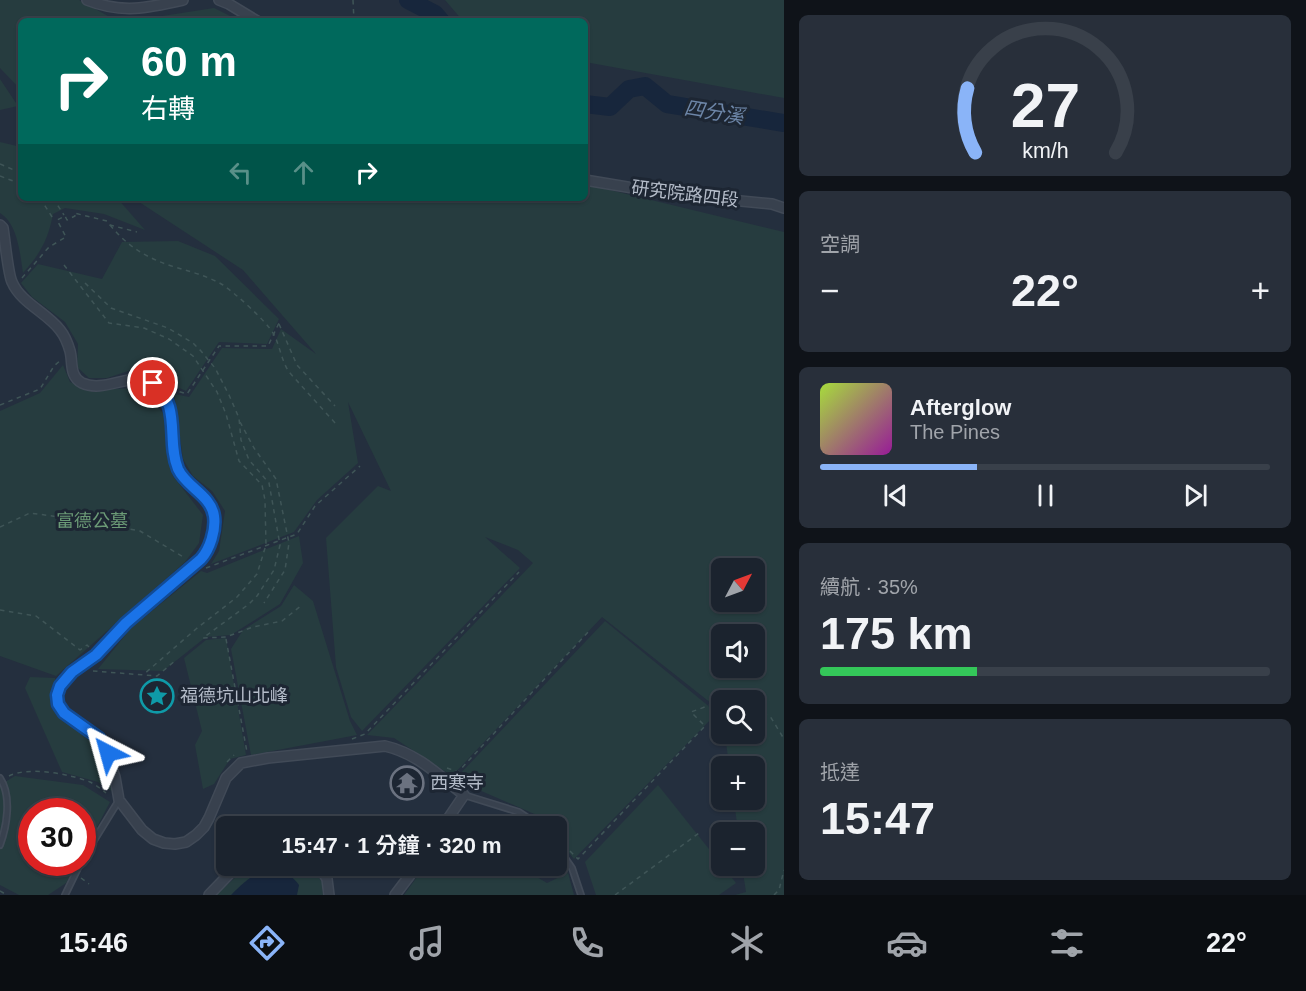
<!DOCTYPE html>
<html lang="zh-TW">
<meta charset="utf-8">
<style>
:root{--surface:#1b232e;--page:#282f3a;--text:#f1f3f6;--muted:#a0a4aa;--line:#39404a;--accent:#8ab4f8}
body{margin:0;font-family:Arial,"Noto Sans TC",sans-serif;background:var(--page);color:var(--text);height:100vh;display:flex;flex-direction:column;font-size:22px;white-space:nowrap}
*{box-sizing:border-box;margin:0}
p{font-size:20px;color:var(--muted)}
.icon{flex:none;width:33px;height:33px;fill:none;stroke:currentColor;stroke-width:2;stroke-linecap:round;stroke-linejoin:round}
.map{position:relative;flex:1;overflow:hidden}
.sheet{display:flex;flex-direction:column;gap:15px;padding:15px;background:#0f1319;width:522px}
.sheet>*{flex:none}
.banner{position:absolute;left:18px;top:18px;width:570px;height:183px;border-radius:9px;box-shadow:0 2px 4px #0004,0 0 0 2px var(--line);background:#00695c;color:#fff;overflow:hidden}
.needle{width:39px;rotate:49deg}
.buttons{position:absolute;left:711px;top:558px;display:grid;gap:12px}
.buttons a{display:grid;place-items:center;width:54px;height:54px;border-radius:9px;background:var(--surface);box-shadow:0 2px 4px #0004,0 0 0 2px var(--line);font-size:30px}
.speed{position:absolute;left:18px;top:798px;display:flex;gap:12px;font-size:30px;font-weight:700;text-align:center}
.speed>*{display:grid;place-content:center;width:78px;height:78px;border-radius:50%;background:var(--surface);box-shadow:0 2px 4px #0004,0 0 0 2px var(--line);line-height:1}
.speed .limit{border:9px solid #d22;background:#fff;color:#111}
.pin{position:absolute;display:grid;place-items:center;width:51px;height:51px;color:#fff;margin:-26px;border:3px solid #fff;border-radius:50%;box-shadow:0 2px 6px #0007}
.me{position:absolute;width:66px;margin:-33px;rotate:321deg;stroke-linejoin:round;filter:drop-shadow(0 0 4px #0008)}
.turn{display:flex;align-items:center;gap:21px;height:126px;padding:0 24px;font-size:27px}
.turn .icon{width:78px;height:78px;stroke-width:2.5}
.turn b{display:block;font-size:42px;line-height:51px}
.lanes{display:flex;align-items:center;height:57px;padding:0 24px;background:#0003;justify-content:center;gap:30px;direction:ltr}
.lanes .off{opacity:.35}
.big{font-size:45px;font-weight:600;line-height:1.1}
.sheet .tile{flex:1;display:flex;flex-direction:column;justify-content:center;gap:9px;min-width:0;padding:0 21px;border-radius:9px;background:var(--page)}
.sheet .dial{align-items:center;gap:0}
.dial svg{height:156px;overflow:visible;fill:none;stroke:var(--line);stroke-width:7;stroke-linecap:round;text-anchor:middle}
.dial text{fill:var(--text);stroke:none}
.song{display:flex;align-items:center;gap:18px}
.cover{width:72px;height:72px;border-radius:9px;background:linear-gradient(135deg,hsl(80 70% 55%),hsl(300 70% 35%))}
.played{height:6px;border-radius:3px;background:linear-gradient(90deg,var(--accent) 35%,var(--line) 35%)}
.keys{display:flex;justify-content:space-around;direction:ltr}
.heat{display:flex;justify-content:space-between;align-items:center;font-size:33px;direction:ltr}
.charge{height:9px;border-radius:4px;background:linear-gradient(90deg,#34c759 35%,var(--line) 0)}
.trip{position:absolute;left:216px;top:816px;width:351px;height:60px;border-radius:9px;background:var(--surface);box-shadow:0 2px 4px #0004,0 0 0 2px var(--line);font-weight:600;line-height:60px;text-align:center}
.menu{display:flex;height:96px;justify-content:space-around;align-items:center;background:#0b0e12;color:var(--muted)}
.menu .icon{width:42px;height:42px}
.menu .selected{color:var(--accent)}
.menu b{font-size:27px;color:var(--text)}
main{display:flex;flex:1;min-height:0}
.map>svg:first-child{display:block}
.green{fill:#263c3f;fill-rule:evenodd}
.water{fill:#17263c}
.lines{fill:none;stroke-linecap:round;stroke-linejoin:round}
.river{stroke:#17263c;stroke-width:18}
.building{fill:#364354}
.lane-casing{stroke:#414a57;stroke-width:8}
.street-casing{stroke:#414a57;stroke-width:12}
.path{stroke:#3f5557;stroke-width:1.5;stroke-dasharray:4.5 4.5;stroke-linecap:butt}
.lane{stroke:#38414e;stroke-width:4.5}
.street{stroke:#38414e;stroke-width:9}
.route-casing{stroke:#114b97;stroke-width:15}
.route{stroke:#1a73e8;stroke-width:10}
.labels{text-anchor:middle;stroke-width:6;stroke-linejoin:round;paint-order:stroke}
.street-label{font-size:18px;fill:#b4bcc9;stroke:#1d2633}
.park-label{font-size:18px;fill:#6b9a76;stroke:#1d2633}
.poi-label{font-size:18px;fill:#b4bcc9;stroke:#1d2633;text-anchor:start}
.water-label{font-size:20px;font-style:italic;fill:#6d86a8;stroke:#1d2633}
</style>
<main>
<div class="map">
<svg width="784" height="895" viewBox="0 0 784 895">
<rect width="100%" height="100%" fill="#242f3e"/>
<!-- green -->
<g class="green">
<path d="M0,0H79L117,21H21V90L0,68Z"/>
<path d="M445,0H784V98L585,62V21H463Z"/>
<path d="M214,8L240,21H130Z"/>
<path d="M0,79L18,106L0,110Z"/>
<path d="M0,142L21,147V198H117L145,230L104,214L65,208L53,214C48,240 40,254 23,273C20,254 18,224 0,213Z"/>
<path d="M585,184L784,232V895H735L746,892L742,866H754V832H738L734,800H754V766H729L725,734H754V700H722L721,711L602,617L452,776L394,738L367,735L533,563L518,550L485,537L520,568L362,731L351,717L336,667L326,538L378,486L391,491L348,402L358,463L317,500L294,532L211,564L219,551L225,511L212,491L193,476L183,459L174,394L189,397L222,348L272,349L281,329L316,354L243,270L133,198H585ZM722,568H754V602H722ZM722,634H754V668H722Z"/>
<path d="M178,241L215,256L279,319L267,344L219,342L186,391L137,368L107,378H89L77,367L78,344L65,322L32,297L21,283L38,264L102,279L122,242Z"/>
<path d="M63,365L70,382L88,390L138,388L165,415L173,476L203,515L199,543L185,562L56,676L0,656V411L40,393Z"/>
<path d="M299,536L303,563L280,604L231,635L206,637L163,671L98,669L131,628L201,571L207,573Z"/>
<path d="M294,585L313,601L350,721L357,735L251,755L231,649L243,630L281,606Z"/>
<path d="M605,621L717,713L574,859L557,838L556,826H547L539,816L479,790L458,776Z"/>
<path d="M226,638L246,755L230,759L214,784L203,789L195,745L202,731L184,658L206,640Z"/>
<path d="M30,677L55,678L56,705L61,716L99,749L113,792L98,782L62,772L25,688Z"/>
<path d="M15,776L83,785L110,802L83,854L82,812H32V862L78,863L66,883L48,895H19L0,885V785Z"/>
<path d="M658,785L736,883L719,895H596L585,862Z"/>
<path d="M248,866H310L322,882L323,895H216Z"/>
<path d="M425,866H518L547,883L568,873L574,895H404Z"/>
</g>
<!-- water -->
<path class="water" d="M275,870C287,872 292,876 299,885L297,895H231C246,880 254,872 275,870Z"/>
<g class="lines">
<!-- river -->
<g class="river">
<path d="M408,0L435,14L441,21"/>
<path d="M585,104L610,107L629,89L645,86L667,104L784,123"/>
</g>
</g>
<!-- building -->
<g class="building">
<path d="M141,388H146L154,395L156,397L155,402L150,404L139,396L138,391Z"/>
<path d="M398,775L419,780L417,791L395,787Z"/>
</g>
<g class="lines">
<!-- lane casing -->
<g class="lane-casing">
<g id="lane">
<path d="M0,778C12,796 7,826 0,845"/>
<path d="M464,795L519,812L540,826"/>
<path d="M556,845L572,868L581,895"/>
<path d="M82,860L119,800"/>
<path d="M65,895L81,862"/>
</g>
</g>
<!-- street casing -->
<g class="street-casing">
<g id="street">
<path d="M87,0C122,14 148,8 183,0"/>
<path d="M219,0L229,4L257,21"/>
<path d="M585,180L669,194L772,204L784,208"/>
<path d="M0,225L3,228C5,240 8,274 12,282C21,303 46,312 60,330C64,335 68,344 70,351C73,362 69,376 82,383C108,395 138,364 160,390C179,411 168,444 178,469C186,487 211,495 214,515C216,527 211,544 205,554L120,628L96,655L64,679L57,695L58,704L64,713L99,738L104,746L115,777L119,800L142,830L153,839L164,843L175,844L186,842L196,835L204,827L209,818L226,778L241,763L268,758L385,746C416,753 439,775 464,795L443,826"/>
<path d="M319,866L327,879L329,895"/>
<path d="M209,895L237,866"/>
<path d="M395,895L417,866"/>
</g>
</g>
<!-- path -->
<g class="path">
<path d="M353,0L354,21"/>
<path d="M0,164L21,173"/>
<path d="M0,176L21,184"/>
<path d="M40,198L54,220"/>
<path d="M53,198L64,215"/>
<path d="M110,225C128,247 148,259 175,267C191,272 208,276 223,285C235,293 266,321 273,333C280,345 281,360 289,372L336,424"/>
<path d="M64,265L109,323L144,328L169,339L193,356L217,392L226,414L239,461L262,485L265,500L266,545L257,574L237,597L196,629L143,675"/>
<path d="M22,278L49,247L66,237L57,220L65,216L67,220L75,216L74,213L107,221L110,225L137,232"/>
<path d="M85,283L111,308L168,328L193,343L201,351L215,368L229,395L239,418L241,440L249,460L269,483L280,545L274,570L257,596L249,604L203,638L226,637L253,627L282,621L302,605"/>
<path d="M279,324L297,365L335,406"/>
<path d="M171,389L187,394L219,346H268L279,323"/>
<path d="M0,405L40,389L54,366L62,359"/>
<path d="M240,422L254,448L276,479L289,543L285,570L264,603"/>
<path d="M0,527L30,513L67,518L140,531L185,558"/>
<path d="M206,568L297,534L315,506L360,466"/>
<path d="M0,610L36,616L80,650L87,645L89,647"/>
<path d="M226,639L247,752"/>
<path d="M93,671L157,676L176,660"/>
<path d="M754,712L770,716L784,739"/>
<path d="M352,739L365,734L519,572"/>
<path d="M227,762L234,755"/>
<path d="M447,768L458,772L590,630"/>
<path d="M9,776C28,766 70,774 90,782C96,785 101,789 106,793"/>
<path d="M570,851L578,859L705,726L691,712L713,704L722,705"/>
<path d="M81,878L89,884"/>
<path d="M0,891L7,895"/>
<path d="M615,895L699,833"/>
<path d="M774,895L779,890L784,870"/>
</g>
<!-- lane -->
<use href="#lane" class="lane"/>
<!-- street -->
<use href="#street" class="street"/>
</g>
<g class="lines">
<!-- route casing -->
<g class="route-casing">
<path id="route" d="M108,753L99,738L64,713L58,704L57,695L60,686L72,672L96,655L126,623L201,559C210,549 216,530 214,516C211,495 186,487 178,469C166,440 182,406 153,383"/>
</g>
<!-- route -->
<use href="#route" class="route"/>
</g>
<!-- icons -->
<defs>
<g id="sight-ring" transform="scale(1.725)"><circle r="9.5" fill="#1d2633" stroke="#0f9aa8" stroke-width="1.5"/><path d="M0-6L1.8-2.2L6-1.7L2.9 1.2L3.7 5.4L0 3.3L-3.7 5.4L-2.9 1.2L-6-1.7L-1.8-2.2Z" fill="#0f9aa8"/></g>
<g id="temple-ring" transform="scale(1.725)"><circle r="9.5" fill="#1d2633" stroke="#6b7280" stroke-width="1.5"/><path d="M0-6L5-2H3V0L6.5 2.5H4V6H1.5V3h-3V6H-4V2.5H-6.5L-3 0V-2H-5Z" fill="#6b7280"/></g>
</defs>
<g fill-rule="evenodd">
<use href="#sight-ring" x="157" y="696"/>
<use href="#temple-ring" x="407" y="783"/>
</g>
<g class="labels">
<!-- street labels -->
<g class="street-label">
<text transform="translate(685 194) rotate(7)" y="6">研究院路四段</text>
</g>
<!-- park labels -->
<g class="park-label">
<text x="92" y="527">富德公墓</text>
</g>
<!-- poi labels -->
<g class="poi-label">
<text x="180" y="702">福德坑山北峰</text>
<text x="430" y="789">西寒寺</text>
</g>
<!-- water labels -->
<g class="water-label">
<text transform="translate(714 112) rotate(9)" y="7">四分溪</text>
</g>
</g>
</svg>
<div class="buttons">
<a><svg class="needle" viewBox="-14 -14 28 28"><path d="M0-13l5 13h-10z" fill="#e53935"/><path d="M0 13l5-13h-10z" fill="#a0a4aa"/></svg></a>
<a><svg class="icon" aria-label="sound" viewBox="0 0 24 24"><path d="M4 9h4l5-4v14l-5-4H4zM17 9q2 3 0 6"/></svg></a>
<a><svg class="icon" aria-label="search" viewBox="0 0 24 24"><circle cx="10" cy="10" r="6"/><path d="M15 15l6 6"/></svg></a>
<a>+</a>
<a>−</a>
</div>
<div class="speed"><div class="limit">30</div></div>
<div class="pin" style="left:153px;top:383px;background:#d93025"><svg class="icon" aria-label="arrive" viewBox="0 0 24 24"><path d="M6 21V4h12l-3 4 3 4H6"/></svg></div>
<svg class="me" style="left:108px;top:753px" viewBox="-20 -20 40 40"><path d="M0-17L14 15 0 8-14 15z" fill="#1a73e8" stroke="#fff" stroke-width="4"/></svg>
<div class="trip">15:47 · 1 分鐘 · 320 m</div>
<div class="banner">
<div class="turn"><svg class="icon" aria-label="right" viewBox="0 0 24 24"><path d="M7 20v-9h11M14 6l5 5-5 5"/></svg><div><b>60 m</b>右轉</div></div>
<div class="lanes"><svg class="icon off" aria-label="left" viewBox="0 0 24 24"><path d="M17 20v-9H6M10 6l-5 5 5 5"/></svg><svg class="icon off" aria-label="ahead" viewBox="0 0 24 24"><path d="M12 20V5M6 11l6-6 6 6"/></svg><svg class="icon" aria-label="right" viewBox="0 0 24 24"><path d="M7 20v-9h11M14 6l5 5-5 5"/></svg></div>
</div>
</div>
<section class="sheet">
<div class="tile dial"><svg viewBox="0 0 100 80">
<path d="M14 69A42 42 0 1 1 86 69"/>
<path d="M14 69A42 42 0 0 1 10 36" stroke="#8ab4f8"/>
<text x="50" y="56" font-size="32" font-weight="700">27</text>
<text x="50" y="72" font-size="11">km/h</text>
</svg></div>
<div class="tile"><p>空調</p>
<div class="heat"><a>−</a><b class="big">22°</b><a>+</a></div>
</div>
<div class="tile">
<div class="song"><i class="cover"></i><div><b>Afterglow</b><p>The Pines</p></div></div>
<div class="played"></div>
<div class="keys"><svg class="icon" aria-label="previous" viewBox="0 0 24 24"><path d="M18 5L8 12l10 7zM5 5v14"/></svg><svg class="icon" aria-label="pause" viewBox="0 0 24 24"><path d="M8 5v14M16 5v14"/></svg><svg class="icon" aria-label="next" viewBox="0 0 24 24"><path d="M6 5l10 7-10 7zM19 5v14"/></svg></div>
</div>
<div class="tile"><p>續航 · 35%</p><b class="big">175 km</b><div class="charge"></div></div>
<div class="tile"><p>抵達</p><b class="big">15:47</b></div>
</section>
</main>
<nav class="menu">
<b>15:46</b>
<svg class="icon selected" aria-label="directions" viewBox="0 0 24 24"><path d="M12 3l9 9-9 9-9-9zM9 14v-3h6M13 9l2 2-2 2"/></svg>
<svg class="icon" aria-label="music" viewBox="0 0 24 24"><path d="M9 18V5l10-2v13"/><circle cx="6" cy="18" r="3"/><circle cx="16" cy="16" r="3"/></svg>
<svg class="icon" aria-label="phone" viewBox="0 0 24 24"><path d="M5 4h4l2 5-3 2q2 4 5 5l2-3 5 2v4C11 20 4 13 5 4z"/></svg>
<svg class="icon" aria-label="climate" viewBox="0 0 24 24"><path d="M12 3v18M4 7l16 10M4 17L20 7"/></svg>
<svg class="icon" aria-label="car" viewBox="0 0 24 24"><path d="M5 17H2v-5l4-1 3-4h7l3 4 3 1v5h-3M9 17h6M6 11h13"/><circle cx="7" cy="17" r="2"/><circle cx="17" cy="17" r="2"/></svg>
<svg class="icon" aria-label="filters" viewBox="0 0 24 24"><path d="M4 7h16M4 17h16"/><circle cx="9" cy="7" r="2"/><circle cx="15" cy="17" r="2"/></svg>
<b>22°</b>
</nav>
